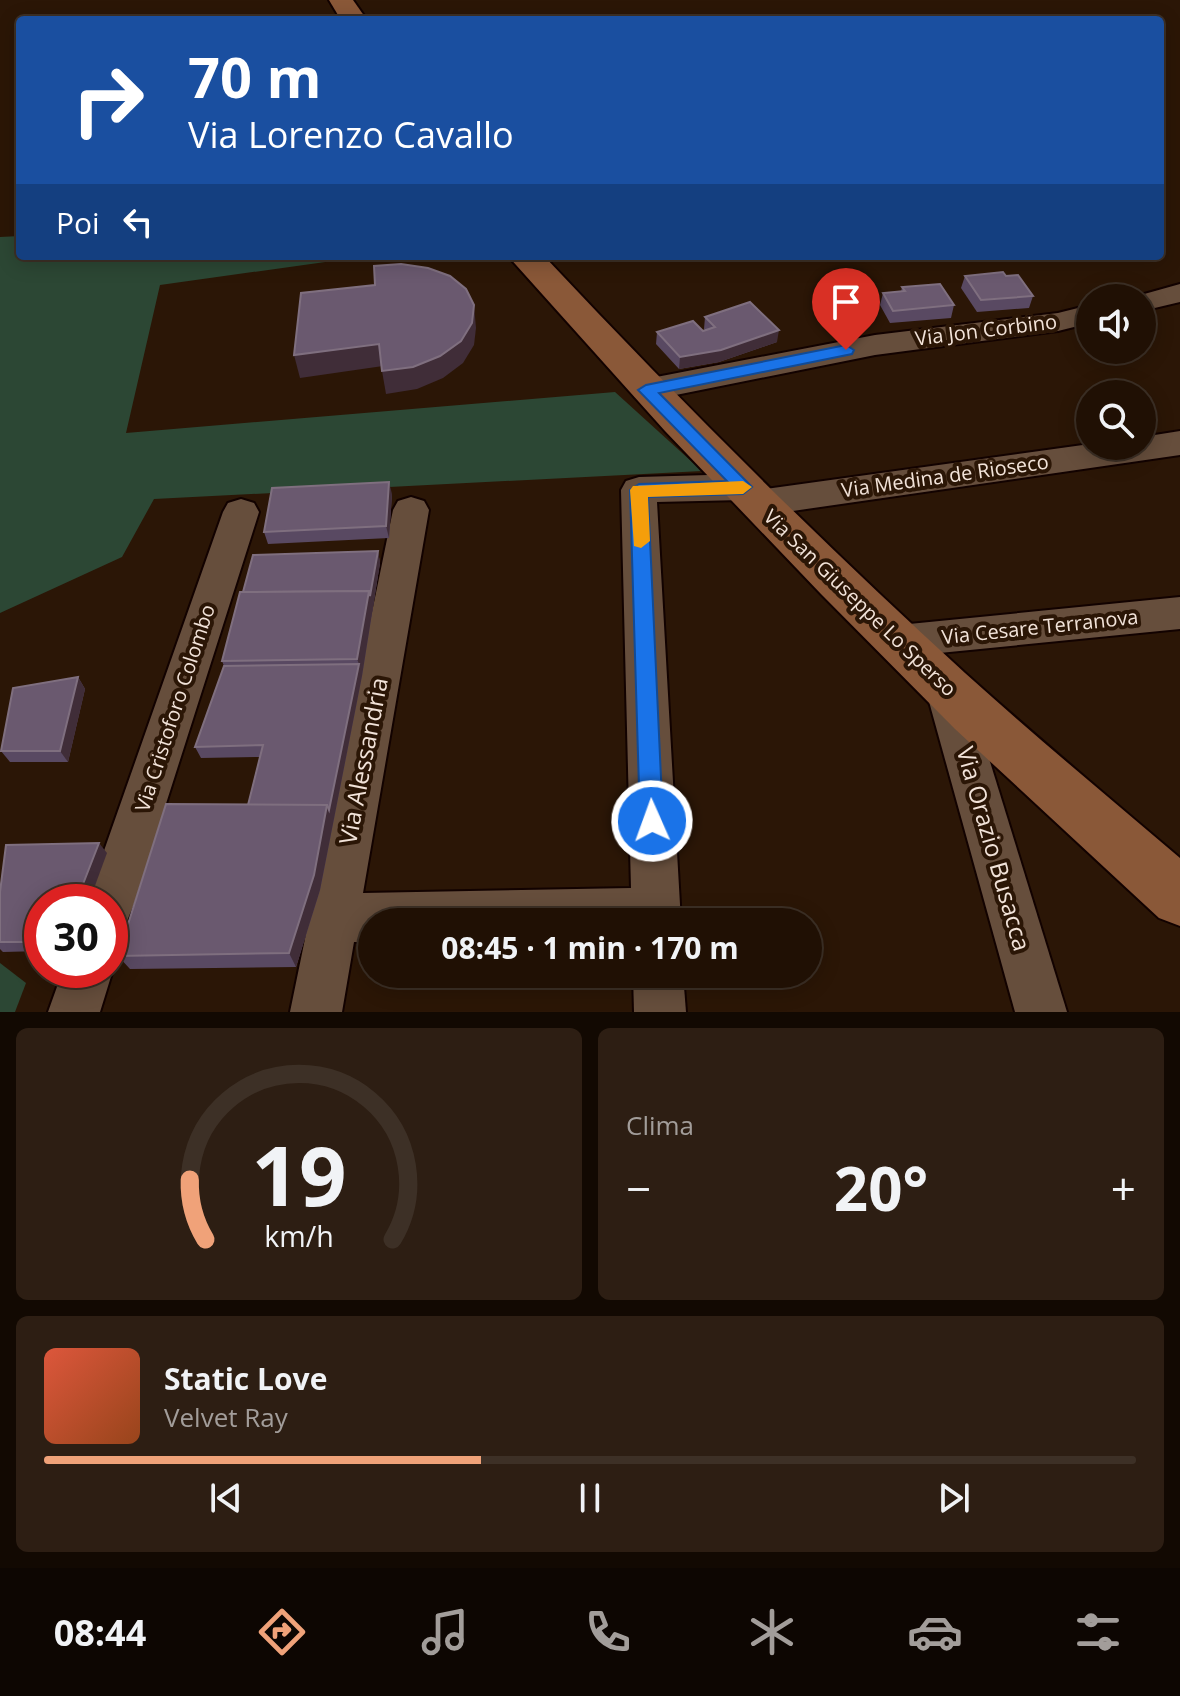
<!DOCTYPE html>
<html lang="it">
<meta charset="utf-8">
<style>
:root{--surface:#201004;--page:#2d1e13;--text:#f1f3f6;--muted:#a29d9a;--line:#3d3026;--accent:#f0a279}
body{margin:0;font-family:"Open Sans",sans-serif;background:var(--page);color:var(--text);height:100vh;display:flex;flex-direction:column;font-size:30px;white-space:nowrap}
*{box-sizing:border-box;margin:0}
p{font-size:26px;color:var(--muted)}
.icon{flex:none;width:44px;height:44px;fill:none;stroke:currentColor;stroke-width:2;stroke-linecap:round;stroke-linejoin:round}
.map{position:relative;height:1012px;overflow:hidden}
.drawer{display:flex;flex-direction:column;gap:16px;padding:16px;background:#120902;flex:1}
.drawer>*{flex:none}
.top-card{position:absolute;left:16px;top:16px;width:1148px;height:244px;border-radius:8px;box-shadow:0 4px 20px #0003,0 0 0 2px var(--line);background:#1a4fa0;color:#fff;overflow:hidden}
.buttons{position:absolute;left:1076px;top:284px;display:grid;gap:16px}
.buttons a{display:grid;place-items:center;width:80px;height:80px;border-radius:50%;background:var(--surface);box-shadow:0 4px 20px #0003,0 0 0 2px var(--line);font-size:40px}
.speed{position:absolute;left:24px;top:884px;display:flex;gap:16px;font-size:40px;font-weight:700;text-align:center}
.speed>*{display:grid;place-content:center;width:104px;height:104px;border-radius:50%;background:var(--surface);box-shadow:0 4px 20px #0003,0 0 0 2px var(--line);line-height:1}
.speed .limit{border:12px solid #d22;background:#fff;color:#111}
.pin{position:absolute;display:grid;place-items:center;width:68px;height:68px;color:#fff;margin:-82px -34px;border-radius:50% 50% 50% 0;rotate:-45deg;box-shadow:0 0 8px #0007}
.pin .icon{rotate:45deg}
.me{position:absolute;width:88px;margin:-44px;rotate:358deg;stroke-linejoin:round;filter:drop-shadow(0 0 6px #0008)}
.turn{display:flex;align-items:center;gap:28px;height:168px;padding:0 40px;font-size:36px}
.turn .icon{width:104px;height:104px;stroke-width:2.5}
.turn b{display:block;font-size:56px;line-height:68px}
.then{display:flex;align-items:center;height:76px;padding:0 40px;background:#0003;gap:16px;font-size:30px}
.big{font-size:60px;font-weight:700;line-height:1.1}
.drawer .widget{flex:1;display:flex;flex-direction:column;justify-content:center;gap:12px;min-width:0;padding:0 28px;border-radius:12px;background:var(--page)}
.drawer .dial{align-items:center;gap:0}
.dial svg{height:208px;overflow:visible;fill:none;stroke:var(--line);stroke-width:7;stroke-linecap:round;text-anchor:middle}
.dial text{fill:var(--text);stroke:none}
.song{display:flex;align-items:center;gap:24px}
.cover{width:96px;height:96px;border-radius:12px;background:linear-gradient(135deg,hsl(10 70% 55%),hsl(20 70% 35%))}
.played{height:8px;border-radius:4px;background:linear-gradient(90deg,var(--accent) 40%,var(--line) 40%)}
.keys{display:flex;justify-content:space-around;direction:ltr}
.heat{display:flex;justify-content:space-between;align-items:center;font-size:44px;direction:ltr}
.drawer .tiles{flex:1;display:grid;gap:16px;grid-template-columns:1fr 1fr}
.widget:last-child{grid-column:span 2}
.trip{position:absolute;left:358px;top:908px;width:464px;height:80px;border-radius:40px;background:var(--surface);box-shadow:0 4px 20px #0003,0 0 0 2px var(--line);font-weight:700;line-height:80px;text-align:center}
.menu{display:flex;height:128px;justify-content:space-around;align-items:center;background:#0d0602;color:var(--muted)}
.menu .icon{width:56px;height:56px}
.menu .on{color:var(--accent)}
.menu b{font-size:36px;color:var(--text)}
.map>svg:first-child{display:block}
.green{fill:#2c4734}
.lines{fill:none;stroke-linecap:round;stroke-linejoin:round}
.street-casing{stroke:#120200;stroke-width:4}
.secondary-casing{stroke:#120200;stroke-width:4}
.street{fill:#664e3c;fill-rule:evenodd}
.secondary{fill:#8a5838;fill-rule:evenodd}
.wall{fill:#594962}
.shaded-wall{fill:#402d38}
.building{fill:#6a596f;stroke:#7f6f7f;stroke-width:2}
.route{fill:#1a73e8;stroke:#114b97;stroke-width:2}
.slow{fill:#f59e0b}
.labels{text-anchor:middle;stroke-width:8;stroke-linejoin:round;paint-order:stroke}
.street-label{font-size:20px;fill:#f2e3d9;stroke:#2b1606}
.near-street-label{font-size:24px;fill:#f2e3d9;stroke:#2b1606}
</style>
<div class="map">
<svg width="1180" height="1012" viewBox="0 0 1180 1012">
<rect width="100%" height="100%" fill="#2b1606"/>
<!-- green -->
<g class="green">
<path d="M20,236V256H368L160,285L126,433L615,392L702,471L154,499L122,557L0,613V237Z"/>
<path d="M0,963L26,983L15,1012H0Z"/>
</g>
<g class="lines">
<!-- street casing -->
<g class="street-casing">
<g id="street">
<path d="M1180,284V302L1142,311V298H1130Z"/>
<path d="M1090,305V323L1058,331L875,355L646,401L635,397L630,390L635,383L646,379L875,335L1058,313Z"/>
<path d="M1180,431V455L758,516L745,512L740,503L742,500L657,502L681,922H372V942H354L342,1012H290L393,510L398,501L411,497L424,501L429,510L363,893L631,888L621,490L626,481L639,477L743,474L756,478L759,490L1090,444L1142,446V437Z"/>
<path d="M241,499L254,503L259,512L134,904L127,921L110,928V902H86L223,512L228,503Z"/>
<path d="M1180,597V629L899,657L885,653L879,641L885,629L899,625Z"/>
<path d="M946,669L961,674L967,687L1067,1012H1015L925,687L931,674Z"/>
<path d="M110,962L113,970L100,1012H48L63,970H110Z"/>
<path d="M633,974H683L686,1012H634Z"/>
</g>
</g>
<!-- secondary casing -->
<g class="secondary-casing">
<g id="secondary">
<path d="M329,0H353L367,20H341Z"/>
<path d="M508,256H544C679,400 819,540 965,673C1035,736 1108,797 1180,858V926L1159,918L955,729L821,594L665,431Z"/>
</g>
</g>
<!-- street -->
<use href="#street" class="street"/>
<!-- secondary -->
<use href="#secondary" class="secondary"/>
</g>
<!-- wall -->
<g class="wall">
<path d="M965,276H1006L1033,296L1029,308L977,312L961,288Z"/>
<path d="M902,287L954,305L951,318L890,323L880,305L883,293L901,292Z"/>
<path d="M705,317L777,342L719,362L679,369L656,344L657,332L705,330L704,329Z"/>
<path d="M392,494L389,538L268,544L264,532Z"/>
<path d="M378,551L380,563L362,676L320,890L296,967L130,969L118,956L248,805L260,757L201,758L195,747L224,666L222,661L243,592Z"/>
<path d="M78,677L85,689L68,762H10L1,751Z"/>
<path d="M107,853L42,902V951L3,952L0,949V892Z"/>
</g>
<!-- shaded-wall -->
<g class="shaded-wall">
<path d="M474,305L476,328L474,345L463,363L443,378L417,389L386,394L382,371Z"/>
<path d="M779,330L777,342L719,362L679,369L680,357Z"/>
<path d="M379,344L383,366L300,378L294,355Z"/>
<path d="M389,482L392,494L389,538L386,526Z"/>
<path d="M378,551L380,563L362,676L320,890L296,967L289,953L327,805L359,664L357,659L369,591Z"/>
<path d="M78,677L85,689L68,762L60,751Z"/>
<path d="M99,843L107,853L89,902H76Z"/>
</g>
<!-- building -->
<g class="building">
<path d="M401,264L428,268L450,276L466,289L474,305L472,323L461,341L440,356L413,367L382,371L379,344L294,355L301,293L375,285L374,266Z"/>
<path d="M1003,272L1006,276L1018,275L1033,296L981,300L965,276Z"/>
<path d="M940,284L954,305L893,311L883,293L905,291L902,287Z"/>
<path d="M750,302L779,330L721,350L680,357L657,332L693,321L703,331L715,327L705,317Z"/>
<path d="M389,482L386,526L264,532L272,488Z"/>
<path d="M378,551L370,596L369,591L243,592L253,555Z"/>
<path d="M369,591L357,659L222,661L240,592Z"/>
<path d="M359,664L329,810L327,805H248L263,745L195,747L224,666Z"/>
<path d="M78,677L60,751H1L13,688Z"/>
<path d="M166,804L327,805L314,875L289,953L118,956Z"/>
<path d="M99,843L76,902H42V942H0V892L6,845Z"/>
</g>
<!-- route -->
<path class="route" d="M846,345L854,350L852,354L659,393L752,487L743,494L648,497L663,821L660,829L652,832L643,829L640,821L630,490L639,484L727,481L638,390L646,385Z"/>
<!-- slow -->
<path class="slow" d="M743,481L752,487L743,494L648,497L650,541L641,548L634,546L630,490L633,486Z"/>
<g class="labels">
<!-- street labels -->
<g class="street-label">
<text transform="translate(986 330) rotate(-7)" y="7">Via Jon Corbino</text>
<text transform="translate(945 476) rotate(-8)" y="7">Via Medina de Rioseco</text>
<text transform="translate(860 603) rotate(44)" y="7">Via San Giuseppe Lo Sperso</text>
<text transform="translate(1040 627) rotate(-6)" y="7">Via Cesare Terranova</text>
<text transform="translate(175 708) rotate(-72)" y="7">Via Cristoforo Colombo</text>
</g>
<!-- near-street labels -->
<g class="near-street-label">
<text transform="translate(364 761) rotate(-79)" y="8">Via Alessandria</text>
<text transform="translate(993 849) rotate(74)" y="8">Via Orazio Busacca</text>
</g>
</g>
</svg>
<div class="buttons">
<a><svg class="icon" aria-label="sound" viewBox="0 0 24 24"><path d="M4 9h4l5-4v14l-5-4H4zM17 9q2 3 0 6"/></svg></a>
<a><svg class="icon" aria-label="search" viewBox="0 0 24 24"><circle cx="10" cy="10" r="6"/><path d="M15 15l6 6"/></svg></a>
</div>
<div class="speed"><div class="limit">30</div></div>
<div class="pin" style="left:846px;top:350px;background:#d93025"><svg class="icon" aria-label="arrive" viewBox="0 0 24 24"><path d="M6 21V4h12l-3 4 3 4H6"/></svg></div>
<svg class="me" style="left:652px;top:821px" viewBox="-20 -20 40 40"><circle r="17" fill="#1a73e8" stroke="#fff" stroke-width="3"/><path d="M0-11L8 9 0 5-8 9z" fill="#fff"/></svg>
<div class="trip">08:45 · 1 min · 170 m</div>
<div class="top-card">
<div class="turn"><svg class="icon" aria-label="right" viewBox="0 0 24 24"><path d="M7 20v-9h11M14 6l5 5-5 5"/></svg><div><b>70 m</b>Via Lorenzo Cavallo</div></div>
<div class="then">Poi<svg class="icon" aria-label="left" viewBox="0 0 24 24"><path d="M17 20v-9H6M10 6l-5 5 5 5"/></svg></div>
</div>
</div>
<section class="drawer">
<div class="tiles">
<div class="widget dial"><svg viewBox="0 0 100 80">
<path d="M14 69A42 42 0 1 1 86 69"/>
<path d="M14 69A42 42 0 0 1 8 46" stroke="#f0a279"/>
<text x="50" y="56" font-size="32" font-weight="700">19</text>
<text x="50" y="72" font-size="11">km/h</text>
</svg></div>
<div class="widget"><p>Clima</p>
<div class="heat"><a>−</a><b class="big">20°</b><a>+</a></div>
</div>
<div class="widget">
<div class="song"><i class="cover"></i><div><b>Static Love</b><p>Velvet Ray</p></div></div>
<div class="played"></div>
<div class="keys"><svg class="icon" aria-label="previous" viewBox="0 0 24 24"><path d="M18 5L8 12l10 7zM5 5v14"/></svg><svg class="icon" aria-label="pause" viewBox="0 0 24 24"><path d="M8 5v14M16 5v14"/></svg><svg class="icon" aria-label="next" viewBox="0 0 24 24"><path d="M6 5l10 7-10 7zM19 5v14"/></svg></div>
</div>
</div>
</section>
<nav class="menu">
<b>08:44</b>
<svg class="icon on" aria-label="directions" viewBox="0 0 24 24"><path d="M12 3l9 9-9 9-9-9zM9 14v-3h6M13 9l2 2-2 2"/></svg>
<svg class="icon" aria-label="music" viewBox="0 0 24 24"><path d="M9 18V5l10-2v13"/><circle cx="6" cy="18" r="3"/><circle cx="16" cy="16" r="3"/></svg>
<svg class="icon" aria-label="phone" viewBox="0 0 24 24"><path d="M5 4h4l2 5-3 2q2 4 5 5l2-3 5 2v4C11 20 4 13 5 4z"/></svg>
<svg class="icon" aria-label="climate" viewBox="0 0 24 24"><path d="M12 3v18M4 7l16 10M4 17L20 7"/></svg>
<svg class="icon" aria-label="car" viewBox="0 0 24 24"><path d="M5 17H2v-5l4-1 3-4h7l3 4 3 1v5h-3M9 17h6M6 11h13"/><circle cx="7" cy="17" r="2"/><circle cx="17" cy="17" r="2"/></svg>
<svg class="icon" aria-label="filters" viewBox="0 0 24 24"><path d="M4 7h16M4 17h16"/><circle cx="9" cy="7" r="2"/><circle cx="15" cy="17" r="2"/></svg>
</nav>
